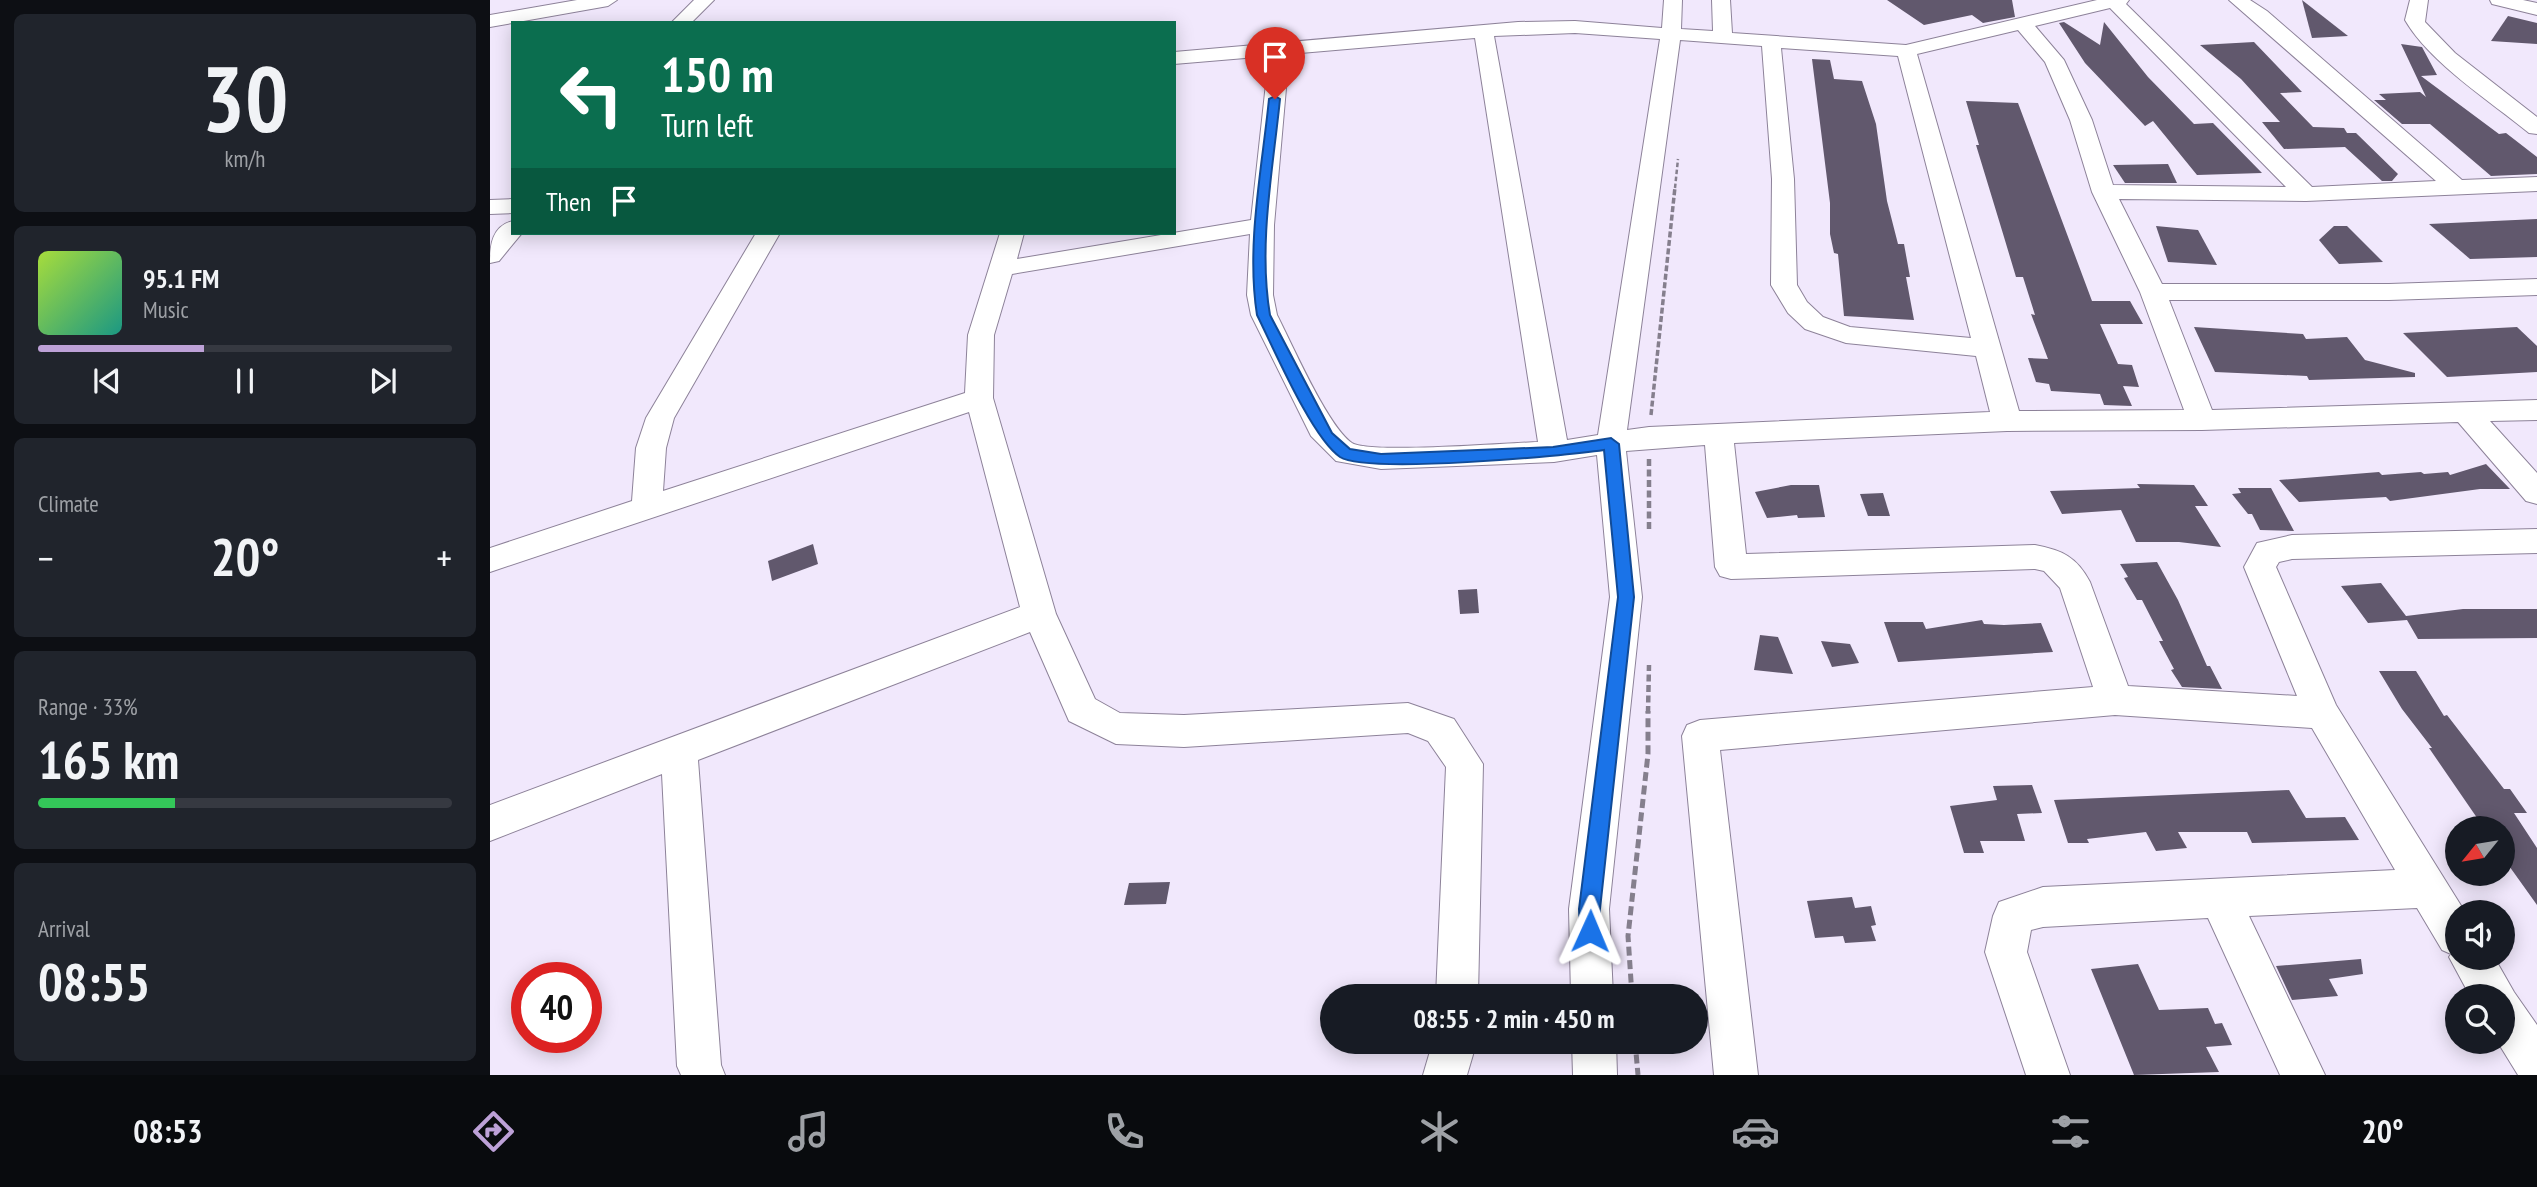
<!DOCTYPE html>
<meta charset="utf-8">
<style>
:root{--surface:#171b24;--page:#20242c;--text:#f1f3f6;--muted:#9ea1a6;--line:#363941;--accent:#bda1d7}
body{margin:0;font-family:"PT Sans Narrow",sans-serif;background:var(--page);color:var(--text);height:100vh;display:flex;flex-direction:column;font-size:26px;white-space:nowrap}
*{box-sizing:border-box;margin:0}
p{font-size:23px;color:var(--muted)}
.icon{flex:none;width:38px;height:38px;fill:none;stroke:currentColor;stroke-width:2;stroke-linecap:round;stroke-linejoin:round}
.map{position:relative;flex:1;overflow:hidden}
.details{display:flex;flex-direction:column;gap:14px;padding:14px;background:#0d0f14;width:490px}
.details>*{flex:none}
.guide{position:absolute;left:21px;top:21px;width:665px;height:214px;border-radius:0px;box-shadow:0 4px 18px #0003;background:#0b6e4f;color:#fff;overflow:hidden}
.needle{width:46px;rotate:240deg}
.controls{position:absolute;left:1955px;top:816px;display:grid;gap:14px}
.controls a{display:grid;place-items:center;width:70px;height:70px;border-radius:50%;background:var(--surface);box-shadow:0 4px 18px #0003;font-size:35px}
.speed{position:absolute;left:21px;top:962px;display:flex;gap:14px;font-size:35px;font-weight:700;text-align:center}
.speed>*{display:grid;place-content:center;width:91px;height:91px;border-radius:50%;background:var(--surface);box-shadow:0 4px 18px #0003;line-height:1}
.speed .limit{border:10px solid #d22;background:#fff;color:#111}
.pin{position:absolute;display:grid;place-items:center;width:60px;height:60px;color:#fff;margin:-72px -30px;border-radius:50% 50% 50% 0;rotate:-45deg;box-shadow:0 0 7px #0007}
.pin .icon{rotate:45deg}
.me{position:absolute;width:77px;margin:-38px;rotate:1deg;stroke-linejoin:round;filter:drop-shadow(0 0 5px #0008)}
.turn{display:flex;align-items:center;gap:24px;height:147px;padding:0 35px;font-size:32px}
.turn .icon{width:91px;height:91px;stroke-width:2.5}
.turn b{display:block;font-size:49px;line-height:60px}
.then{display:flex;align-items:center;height:66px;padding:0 35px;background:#0003;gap:14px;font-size:26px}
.big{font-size:52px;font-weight:800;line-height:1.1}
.details .card{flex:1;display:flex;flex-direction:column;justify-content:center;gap:10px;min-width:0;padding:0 24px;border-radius:10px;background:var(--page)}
.details .dial{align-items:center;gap:0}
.dial b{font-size:91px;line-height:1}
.song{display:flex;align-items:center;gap:21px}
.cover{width:84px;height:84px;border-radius:10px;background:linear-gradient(135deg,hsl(80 70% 55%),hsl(170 70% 35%))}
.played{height:7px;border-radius:4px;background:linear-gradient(90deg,var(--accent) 40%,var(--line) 40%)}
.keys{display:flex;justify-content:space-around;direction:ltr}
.heat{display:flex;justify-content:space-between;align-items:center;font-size:38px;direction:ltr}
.charge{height:10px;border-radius:5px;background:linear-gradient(90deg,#34c759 33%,var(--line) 0)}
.trip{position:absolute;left:830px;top:984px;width:388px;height:70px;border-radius:35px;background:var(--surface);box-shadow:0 4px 18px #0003;font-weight:800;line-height:70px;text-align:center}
.tabs{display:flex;height:112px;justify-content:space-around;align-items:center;background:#090b0e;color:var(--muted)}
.tabs .icon{width:49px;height:49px}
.tabs .selected{color:var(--accent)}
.tabs b{font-size:32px;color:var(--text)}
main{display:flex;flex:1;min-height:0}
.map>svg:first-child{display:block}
.building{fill:#61586d}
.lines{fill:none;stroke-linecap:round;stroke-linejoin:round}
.minor-casing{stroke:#8d8299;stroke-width:2}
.path-far3{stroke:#857f8d;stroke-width:2.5;stroke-dasharray:4.5 2.5;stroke-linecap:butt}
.path-far2{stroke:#857f8d;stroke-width:3.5;stroke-dasharray:6 2.5;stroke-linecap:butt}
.path-far1{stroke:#857f8d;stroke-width:4.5;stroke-dasharray:7 3.5;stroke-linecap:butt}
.path{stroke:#857f8d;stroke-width:5;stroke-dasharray:9 4.5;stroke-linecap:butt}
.minor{fill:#fff;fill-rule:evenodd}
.route{fill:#1a73e8;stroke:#114b97;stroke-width:2}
</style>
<main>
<section class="details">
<div class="card dial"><b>30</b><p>km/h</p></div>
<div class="card">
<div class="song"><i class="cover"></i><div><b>95.1 FM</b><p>Music</p></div></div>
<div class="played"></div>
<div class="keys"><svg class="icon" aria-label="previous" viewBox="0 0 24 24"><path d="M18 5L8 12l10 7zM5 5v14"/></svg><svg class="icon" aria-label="pause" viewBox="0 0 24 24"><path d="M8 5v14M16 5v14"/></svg><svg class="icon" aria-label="next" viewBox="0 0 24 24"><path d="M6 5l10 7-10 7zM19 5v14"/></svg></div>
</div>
<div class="card"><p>Climate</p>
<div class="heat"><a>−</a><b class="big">20°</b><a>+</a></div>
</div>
<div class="card"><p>Range · 33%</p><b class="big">165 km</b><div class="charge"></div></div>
<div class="card"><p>Arrival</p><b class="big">08:55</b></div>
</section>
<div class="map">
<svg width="2047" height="1075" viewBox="0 0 2047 1075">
<rect width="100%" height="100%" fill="#f1e8fc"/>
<!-- building -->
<g class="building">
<path d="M1397,0H1522L1525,17L1493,23L1482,15L1434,25Z"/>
<path d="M1812,0L1858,36L1822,38Z"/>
<path d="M2018,16L2047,23V44L2001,41Z"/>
<path d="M1574,22L1610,45L1614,22L1658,77L1704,124L1723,123L1772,173L1707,175L1663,121L1655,126L1595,63L1569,23Z"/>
<path d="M1764,42L1812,92L1790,93L1823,127L1854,128L1857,133H1866L1908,174L1902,181H1892L1855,147L1794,149L1772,122H1790L1751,79L1710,45Z"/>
<path d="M1911,44L1932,47L1947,75L1931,76L2009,134L2016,133L2047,157V174L2001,176L1940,124H1912L1884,100H1896L1889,94L1930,92L1936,97Z"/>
<path d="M1322,59L1340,60L1344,79L1372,81L1386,124L1397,201L1408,244H1414L1420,277H1416L1424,320L1354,316L1348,254L1344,253L1340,234V203Z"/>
<path d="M1476,101L1528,103L1602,301H1640L1653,324H1610L1628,364L1642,365L1649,387L1633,386L1642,406L1614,405L1610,394L1561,391L1559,384L1546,382L1538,358L1558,359L1541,314L1545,315L1533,277H1526L1514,237L1486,145H1489Z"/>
<path d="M1678,164L1687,183H1635L1623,165Z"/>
<path d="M2047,219V257L1980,259L1939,224Z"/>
<path d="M1666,226L1708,230L1727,265L1678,262Z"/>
<path d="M1844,226H1857L1893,262L1849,264L1829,240Z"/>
<path d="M1704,327L1813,334L1816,339L1857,337L1875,360L1925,373V377L1819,380L1817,376L1725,372Z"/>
<path d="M2027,327L2047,346V372L1957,377L1913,333Z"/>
<path d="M1996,464L2020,489H1990L1900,501L1896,497L1809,502L1789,480L1889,472L1892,475L1931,472L1934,474L1958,472L1960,475Z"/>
<path d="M1647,484L1704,485L1718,506H1705L1731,547L1689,542H1646L1631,510L1572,514L1560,491L1650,488Z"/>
<path d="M1301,485H1329L1335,517L1308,518L1307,515L1277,518L1265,492Z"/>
<path d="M1748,488H1781L1804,531L1770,530L1762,514H1758L1742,494L1751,493Z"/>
<path d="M1393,493L1400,516H1378L1370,494Z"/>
<path d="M323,544L328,564L282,581L278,561Z"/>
<path d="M1667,562L1688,600L1717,666H1720L1732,689L1692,687L1681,670L1684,669L1669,641H1673L1652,600H1647L1634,578L1638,577L1630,564Z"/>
<path d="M1891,583L1916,616L1973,609H2047V638L1928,639L1917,620L1878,623L1851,586Z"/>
<path d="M987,589L989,613L970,614L968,590Z"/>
<path d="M1492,620L1494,624L1514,625L1551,623L1563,652L1408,662L1394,622H1433L1436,629Z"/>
<path d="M1270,635L1288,637L1303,674L1264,670Z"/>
<path d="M1331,641L1360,644L1369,663L1342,667Z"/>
<path d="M1889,671H1926L1954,716L1957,715L2014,789H2020L2037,813H2024L2047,848V905L2012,856V828H1994L1939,748H1942L1912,709Z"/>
<path d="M1542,785L1552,813L1527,814L1535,841H1490L1494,853H1474L1460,806L1507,800L1503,786Z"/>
<path d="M1799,790L1816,818L1855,817L1869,840L1762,843L1757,832H1688L1697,848L1666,851L1656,832L1597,839L1599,843H1578L1564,800Z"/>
<path d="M680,882L676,904L634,905L639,883Z"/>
<path d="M1362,897L1365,908L1381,906L1386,925L1381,926L1386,941L1355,943L1353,936L1325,938L1317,901Z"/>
<path d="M1871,959L1873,974L1839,979L1848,996L1802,1000L1786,966Z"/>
<path d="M1648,964L1669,1010L1718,1008L1725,1024L1732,1023L1742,1045L1716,1047L1729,1072L1644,1075L1601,969Z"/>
</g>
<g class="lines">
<!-- minor casing -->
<g class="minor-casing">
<g id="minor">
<path d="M87,0H127L118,6L0,27V15Z"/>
<path d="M204,0H224L201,23H181Z"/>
<path d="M1174,0H1192L1191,29L1223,31L1222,0H1240L1242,33L1416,45L1607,0H1639L1636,4L1822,187L1946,181L1739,0H1760L1777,11L1972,180L2047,177V191L1816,201L1629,199L1672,284H1899L2047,279V295L1899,300H1679L1722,410L2047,400V420L2000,421L2047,473V504L2036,501L1968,422L1712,430L1517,431L1244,443L1256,554L1545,545C1572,550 1587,557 1600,582L1638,686L1807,696L1754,567L1767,543L1802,535L2047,529V553L1802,559L1789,562L1786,567L1846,705L1975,912H1967V957H2004L2024,992L2047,1025V1075H2028L2007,1041H2012V996H1980L1959,957L1961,954L1952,950L1927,908L1759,916L1835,1075H1790L1718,918L1553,927L1541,930L1537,952L1580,1075H1536L1495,952L1503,916L1509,902L1553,887L1905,870L1822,728L1625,715L1230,750L1268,1075H1224L1192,736L1197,725L1210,720L1603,687L1570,588L1554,571L1545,569L1241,579L1230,576L1225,567L1215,445L1136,451L1152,597L1119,909L1123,996H1081L1079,909L1120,597L1107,455L1064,462L891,469L846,461L821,436L761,315L757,295L760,234L522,274L504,335L503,398L566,614L605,699L630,713L694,715L918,703L964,719L993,764L988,996H946L956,767L938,741L918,733L694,747L626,744L579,721L540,632L208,760L231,1065L235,1075H191L187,1066L172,774L0,841V805L530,607L479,412L0,572V548L142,501L146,448L156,418L266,233H290L184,418L176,448L173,491L475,393L478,335L510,233H534L527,259L761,220L779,56L684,64V52L1028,22L1085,21L1172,28ZM1620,8L1796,187L1623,185L1602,120L1574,60L1545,26ZM1528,30L1555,62L1580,120L1602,192L1650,292L1694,410L1529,411L1427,54ZM1085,33L1170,39L1108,435L1077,440L1004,36ZM985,38L1048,442C1018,443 879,454 862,443C838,427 802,344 787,315L783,295L784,225L799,54ZM1190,40L1272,46L1282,179L1281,285L1298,313L1315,329L1356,343L1486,356L1500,412L1159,427L1137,430ZM1291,48L1408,56L1481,338L1360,327L1333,317L1317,302L1307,285L1304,179Z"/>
<path d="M1920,0H1938L1935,22L1965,53L2047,117V134L2039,133C2000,101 1940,63 1915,20Z"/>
<path d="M2000,0H2033L2047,3V15L2002,4Z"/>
<path d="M23,199V213L0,214V200Z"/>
<path d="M23,221V233H32L9,261L0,263C0,245 2,226 23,221Z"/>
<path d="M943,1041H987L977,1075H933Z"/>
<path d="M1082,1041H1126L1127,1075H1083Z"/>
</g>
</g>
<!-- path-far3 -->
<path class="path-far3" d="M1185,188L1188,159"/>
<!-- path-far2 -->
<path class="path-far2" d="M1161,415L1185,187"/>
<!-- path-far1 -->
<g class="path-far1">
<path d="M1159,459V531"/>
<path d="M1158,713L1159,665"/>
</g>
<!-- path -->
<g class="path">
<path d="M1142,996L1138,936L1158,754V711"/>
<path d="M1145,1041L1148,1075"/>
</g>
<!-- minor -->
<use href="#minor" class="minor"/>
</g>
<!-- route -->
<path class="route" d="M785,96L790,99C783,169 768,245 780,315L842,433L860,449L891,454L1063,447L1121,438L1129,444L1144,597L1110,909V931L1107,938L1100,941L1093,938L1090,931L1089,909L1128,597L1114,450C1074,456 877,474 850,457C822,438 784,349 767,315C756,245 772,169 779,99Z"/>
</svg>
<div class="controls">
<a><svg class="needle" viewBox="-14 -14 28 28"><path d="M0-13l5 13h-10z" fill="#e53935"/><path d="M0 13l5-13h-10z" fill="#9ea1a6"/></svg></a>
<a><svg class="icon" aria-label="sound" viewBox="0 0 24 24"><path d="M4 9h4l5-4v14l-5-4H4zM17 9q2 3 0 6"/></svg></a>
<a><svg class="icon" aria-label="search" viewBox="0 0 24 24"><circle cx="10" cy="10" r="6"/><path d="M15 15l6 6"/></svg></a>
</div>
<div class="speed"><div class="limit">40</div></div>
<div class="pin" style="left:785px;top:99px;background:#d93025"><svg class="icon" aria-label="arrive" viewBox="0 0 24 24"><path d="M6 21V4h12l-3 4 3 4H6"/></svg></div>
<svg class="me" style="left:1100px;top:931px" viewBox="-20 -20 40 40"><path d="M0-17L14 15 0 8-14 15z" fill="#1a73e8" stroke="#fff" stroke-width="4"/></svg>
<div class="trip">08:55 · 2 min · 450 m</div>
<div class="guide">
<div class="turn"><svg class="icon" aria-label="left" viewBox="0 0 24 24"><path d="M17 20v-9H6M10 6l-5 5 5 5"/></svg><div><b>150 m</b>Turn left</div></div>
<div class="then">Then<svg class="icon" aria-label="arrive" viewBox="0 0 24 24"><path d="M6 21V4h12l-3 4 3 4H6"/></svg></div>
</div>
</div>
</main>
<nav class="tabs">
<b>08:53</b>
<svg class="icon selected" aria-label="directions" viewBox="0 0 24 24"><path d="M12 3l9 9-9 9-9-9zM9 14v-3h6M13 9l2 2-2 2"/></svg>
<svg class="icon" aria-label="music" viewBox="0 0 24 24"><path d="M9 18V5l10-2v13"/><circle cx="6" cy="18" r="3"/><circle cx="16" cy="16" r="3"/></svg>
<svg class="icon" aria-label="phone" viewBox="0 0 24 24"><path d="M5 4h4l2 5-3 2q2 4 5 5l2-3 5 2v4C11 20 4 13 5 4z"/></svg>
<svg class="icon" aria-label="climate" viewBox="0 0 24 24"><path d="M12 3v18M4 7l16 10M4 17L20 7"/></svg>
<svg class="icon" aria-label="car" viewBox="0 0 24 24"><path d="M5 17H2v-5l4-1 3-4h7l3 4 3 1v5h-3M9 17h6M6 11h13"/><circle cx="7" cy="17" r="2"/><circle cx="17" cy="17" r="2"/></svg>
<svg class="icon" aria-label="filters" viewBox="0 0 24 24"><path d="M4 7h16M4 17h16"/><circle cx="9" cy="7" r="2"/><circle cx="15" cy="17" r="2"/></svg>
<b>20°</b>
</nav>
